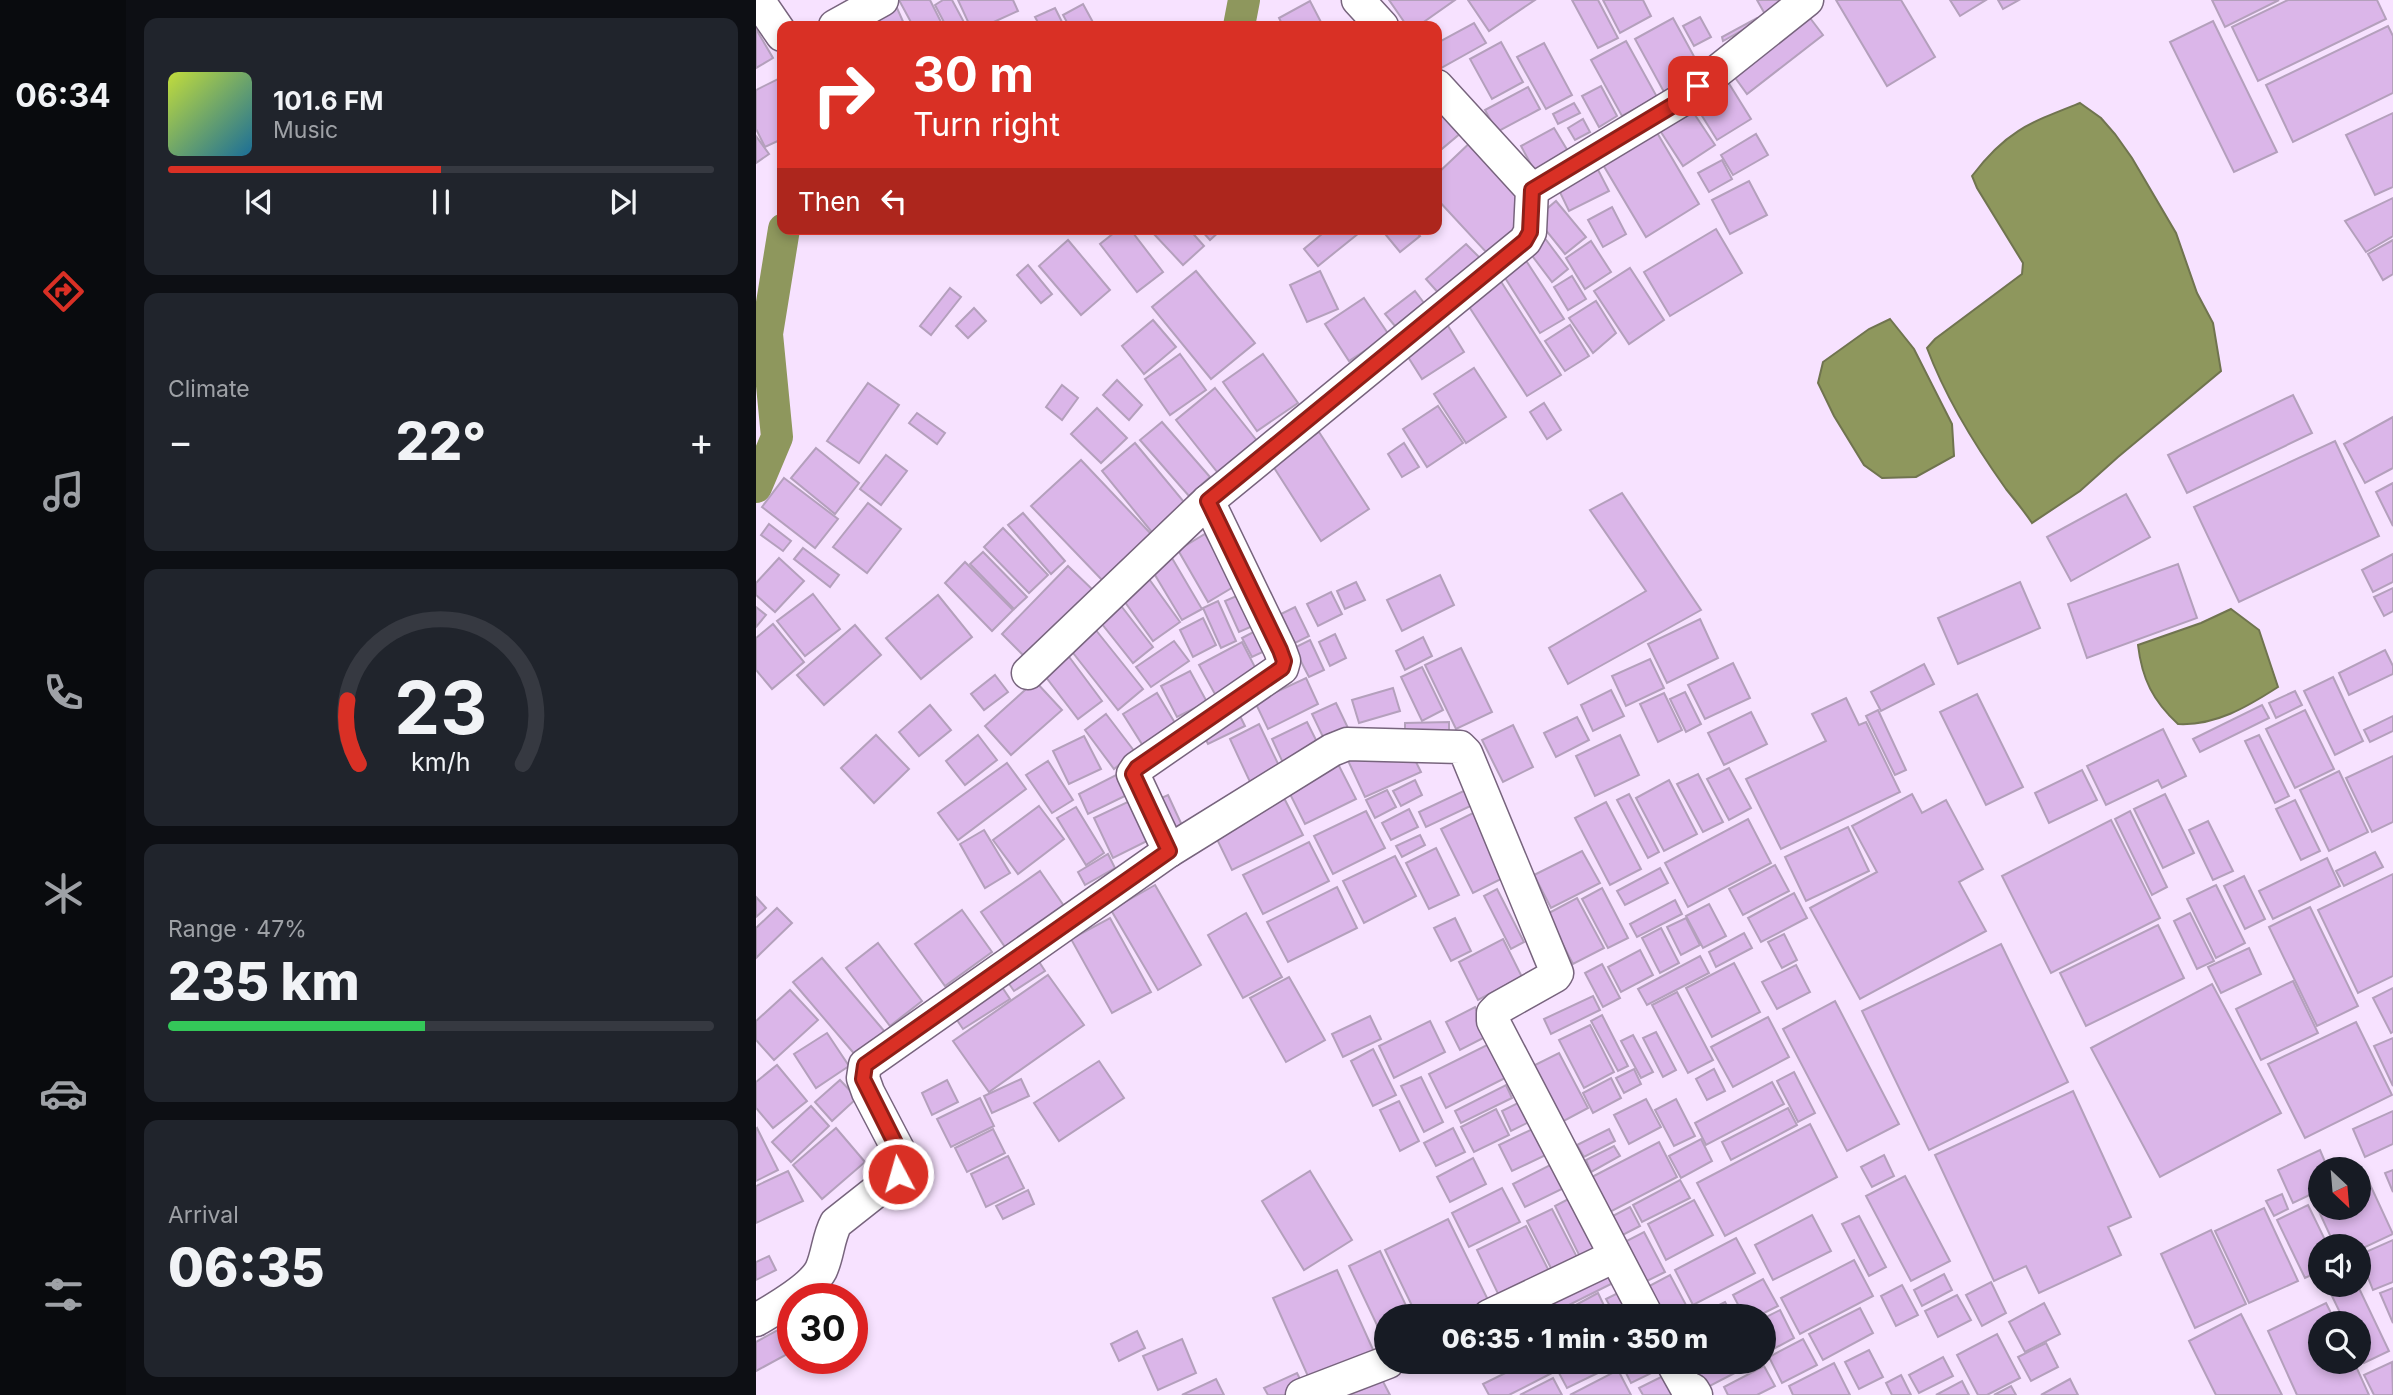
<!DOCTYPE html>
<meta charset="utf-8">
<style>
:root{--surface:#171b24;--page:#20242c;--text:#f1f3f6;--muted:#9ea1a6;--line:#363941;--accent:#d93025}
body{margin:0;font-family:Inter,sans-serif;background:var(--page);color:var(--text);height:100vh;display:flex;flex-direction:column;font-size:26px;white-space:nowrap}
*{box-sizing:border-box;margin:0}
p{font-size:23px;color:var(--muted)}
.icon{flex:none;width:38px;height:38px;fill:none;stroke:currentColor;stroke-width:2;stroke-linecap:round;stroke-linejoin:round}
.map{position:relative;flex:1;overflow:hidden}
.drawer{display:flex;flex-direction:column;gap:18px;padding:18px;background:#0d0f14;width:630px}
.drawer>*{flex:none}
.hud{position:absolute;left:21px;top:21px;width:665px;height:214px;border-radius:14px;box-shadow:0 4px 10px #0003;background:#d93025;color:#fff;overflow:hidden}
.needle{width:46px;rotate:154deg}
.buttons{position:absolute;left:1552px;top:1157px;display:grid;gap:14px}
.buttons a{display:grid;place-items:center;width:63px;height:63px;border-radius:50%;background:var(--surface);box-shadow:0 4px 10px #0003;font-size:35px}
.speed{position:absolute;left:21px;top:1283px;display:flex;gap:14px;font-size:35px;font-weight:700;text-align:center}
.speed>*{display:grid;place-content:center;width:91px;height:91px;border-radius:50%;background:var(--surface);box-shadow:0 4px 10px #0003;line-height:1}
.speed .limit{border:10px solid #d22;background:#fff;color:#111}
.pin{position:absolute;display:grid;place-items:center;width:60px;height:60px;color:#fff;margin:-30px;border-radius:14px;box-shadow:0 4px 10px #0006}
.me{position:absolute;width:77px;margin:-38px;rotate:354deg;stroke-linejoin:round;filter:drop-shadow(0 0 5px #0008)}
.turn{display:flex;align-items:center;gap:24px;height:147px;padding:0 21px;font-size:32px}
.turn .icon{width:91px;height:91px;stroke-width:2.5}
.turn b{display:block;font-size:49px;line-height:60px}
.then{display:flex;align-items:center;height:66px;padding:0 21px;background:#0003;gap:14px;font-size:26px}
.big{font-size:52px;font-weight:800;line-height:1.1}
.drawer .card{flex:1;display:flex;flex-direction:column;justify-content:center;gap:10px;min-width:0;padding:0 24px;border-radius:14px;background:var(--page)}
.drawer .dial{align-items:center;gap:0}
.dial svg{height:182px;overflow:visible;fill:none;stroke:var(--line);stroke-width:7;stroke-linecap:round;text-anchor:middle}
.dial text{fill:var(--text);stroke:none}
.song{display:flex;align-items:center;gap:21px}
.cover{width:84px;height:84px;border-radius:10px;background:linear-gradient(135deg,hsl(70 70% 55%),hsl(200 70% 35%))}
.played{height:7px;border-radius:4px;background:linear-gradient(90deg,var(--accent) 50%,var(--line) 50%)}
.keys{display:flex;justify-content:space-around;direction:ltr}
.heat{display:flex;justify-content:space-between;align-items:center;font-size:38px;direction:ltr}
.charge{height:10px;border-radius:5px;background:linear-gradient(90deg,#34c759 47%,var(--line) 0)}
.trip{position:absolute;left:618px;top:1304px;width:402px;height:70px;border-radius:35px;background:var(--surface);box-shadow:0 4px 10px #0003;font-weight:800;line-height:70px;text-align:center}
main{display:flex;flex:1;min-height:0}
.dock{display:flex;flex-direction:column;width:126px;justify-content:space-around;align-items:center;background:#090b0e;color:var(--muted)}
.dock .icon{width:49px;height:49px}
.dock .active{color:var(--accent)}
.dock b{font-size:32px;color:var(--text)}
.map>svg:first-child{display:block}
.water{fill:#8e975d;stroke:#70744f;stroke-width:2}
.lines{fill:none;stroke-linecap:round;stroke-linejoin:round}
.canal{stroke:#8e975d;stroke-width:32}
.building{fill:#dbb6e9;stroke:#b4a0bc;stroke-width:2}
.minor-casing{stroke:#77647d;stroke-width:35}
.minor{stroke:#fff;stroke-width:32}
.route-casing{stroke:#8d1f18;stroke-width:18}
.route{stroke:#d93025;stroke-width:12}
</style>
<main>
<nav class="dock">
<b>06:34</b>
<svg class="icon active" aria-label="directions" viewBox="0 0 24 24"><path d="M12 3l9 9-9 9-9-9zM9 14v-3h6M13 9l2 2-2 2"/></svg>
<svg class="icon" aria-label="music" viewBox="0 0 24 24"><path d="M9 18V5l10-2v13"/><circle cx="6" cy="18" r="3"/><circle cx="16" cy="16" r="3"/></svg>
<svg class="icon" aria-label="phone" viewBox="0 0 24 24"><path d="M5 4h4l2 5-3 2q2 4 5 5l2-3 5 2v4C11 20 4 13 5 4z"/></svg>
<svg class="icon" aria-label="climate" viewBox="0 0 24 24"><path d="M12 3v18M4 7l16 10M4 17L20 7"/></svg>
<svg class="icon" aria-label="car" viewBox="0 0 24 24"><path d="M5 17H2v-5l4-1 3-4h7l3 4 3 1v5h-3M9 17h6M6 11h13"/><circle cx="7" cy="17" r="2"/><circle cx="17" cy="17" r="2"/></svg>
<svg class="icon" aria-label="filters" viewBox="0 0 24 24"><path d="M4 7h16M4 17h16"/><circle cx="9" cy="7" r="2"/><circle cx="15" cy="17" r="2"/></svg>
</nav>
<section class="drawer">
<div class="card">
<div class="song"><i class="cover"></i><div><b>101.6 FM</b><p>Music</p></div></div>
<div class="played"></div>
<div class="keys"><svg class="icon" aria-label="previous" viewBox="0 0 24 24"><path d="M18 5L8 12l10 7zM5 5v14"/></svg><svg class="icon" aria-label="pause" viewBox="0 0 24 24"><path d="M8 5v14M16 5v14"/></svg><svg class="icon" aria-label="next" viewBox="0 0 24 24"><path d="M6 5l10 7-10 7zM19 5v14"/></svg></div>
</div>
<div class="card"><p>Climate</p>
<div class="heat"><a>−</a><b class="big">22°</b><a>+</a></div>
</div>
<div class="card dial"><svg viewBox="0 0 100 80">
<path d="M14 69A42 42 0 1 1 86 69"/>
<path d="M14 69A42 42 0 0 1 9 41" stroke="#d93025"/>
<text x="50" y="56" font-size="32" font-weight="700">23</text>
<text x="50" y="72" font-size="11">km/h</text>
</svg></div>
<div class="card"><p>Range · 47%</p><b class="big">235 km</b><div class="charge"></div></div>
<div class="card"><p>Arrival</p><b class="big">06:35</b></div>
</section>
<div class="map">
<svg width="1637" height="1395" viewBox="0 0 1637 1395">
<rect width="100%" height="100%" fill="#f7e2ff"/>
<!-- water -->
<g class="water">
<path d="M1324,103L1345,118L1359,134L1376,158L1420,233L1441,293L1457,323L1465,371L1362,457L1324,491L1276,523C1268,511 1259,500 1250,489C1220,447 1189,396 1171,348L1179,339L1266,274L1267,263L1221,188L1216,176C1250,131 1273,123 1324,103Z"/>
<path d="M1134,319L1158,349L1196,424L1198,456L1160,477L1126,478L1108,465L1078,416L1062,383L1067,362L1113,329Z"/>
<path d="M1475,609L1503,630L1522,687C1491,707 1459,726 1422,724C1397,701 1386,679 1382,645L1445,623Z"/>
</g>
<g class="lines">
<!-- canal -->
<g class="canal">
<path d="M483,26L488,0"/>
<path d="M0,487L21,437L11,334L28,229"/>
</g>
</g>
<!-- building -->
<g class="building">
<path d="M143,0H174L187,26H157Z"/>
<path d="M187,0H196L210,26H190L179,5Z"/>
<path d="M202,0H257L262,11L229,26H214Z"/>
<path d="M633,0H699L662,26H651Z"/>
<path d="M712,0H779L733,31Z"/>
<path d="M816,0H842L862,38L842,48Z"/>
<path d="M847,0H887L895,16L864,33Z"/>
<path d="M1001,0H1030L1010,16Z"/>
<path d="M1080,0H1145L1179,57L1131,86Z"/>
<path d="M1194,0H1230L1204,16Z"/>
<path d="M1242,0H1263L1247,9Z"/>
<path d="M1456,0H1523L1469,27Z"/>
<path d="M1532,0H1621L1630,19L1502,81L1476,27Z"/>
<path d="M554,1L567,26H527L523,18Z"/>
<path d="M327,4L339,26H313L307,15Z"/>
<path d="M141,8L149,26H122L119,19Z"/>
<path d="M299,8L308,26H284L279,17Z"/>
<path d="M1051,14L1067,35L991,94L975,72Z"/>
<path d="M944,17L955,37L938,46L927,26Z"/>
<path d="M917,18L946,71L908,92L879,39Z"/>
<path d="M1001,18L1003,21L967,41L966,37Z"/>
<path d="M1457,21L1521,152L1478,172L1414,42Z"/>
<path d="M718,23L730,43L685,68L681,60V43Z"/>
<path d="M1632,26L1637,36V93L1537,142L1510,85Z"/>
<path d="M0,29L17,58L0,68Z"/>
<path d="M870,41L901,97L866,116L835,60Z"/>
<path d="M745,42L767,82L736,99L714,59Z"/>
<path d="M788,43L816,95L790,109L761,57Z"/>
<path d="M26,77V139L9,147L0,129V90Z"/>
<path d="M972,82L995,119L961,140L938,103Z"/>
<path d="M845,86L861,116L843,127L826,96Z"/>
<path d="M772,87L784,109L741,132L729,110Z"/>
<path d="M681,102L706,132L681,153Z"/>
<path d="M818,103L824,113L802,124L797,114Z"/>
<path d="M935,109L959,145L927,166L903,129Z"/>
<path d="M1637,113V187L1619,195L1590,135Z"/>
<path d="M827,119L834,132L819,140L812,128Z"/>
<path d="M798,128L813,153L779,172L765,146Z"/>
<path d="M900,131L943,204L890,237L846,163Z"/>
<path d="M1000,134L1012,155L977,175L965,155Z"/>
<path d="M0,136L13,154L0,163Z"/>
<path d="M719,138L766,194L767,222L730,252L681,199V174Z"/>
<path d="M966,160L976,179L953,192L942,173Z"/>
<path d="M839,164L853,191L813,211L800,184Z"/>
<path d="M993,181L1011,215L974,234L956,200Z"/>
<path d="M1637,198V236L1610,252L1589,221Z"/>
<path d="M800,201L830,237L809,254L780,218Z"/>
<path d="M856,207L870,234L847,247L832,220Z"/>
<path d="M363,229H374L407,272L381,292L344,244Z"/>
<path d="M399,229H433L448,246L427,265L396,232Z"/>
<path d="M444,229H466L454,240Z"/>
<path d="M572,229H608L562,266L548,249Z"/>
<path d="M625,229H658L664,236L644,252Z"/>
<path d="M960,229L986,273L914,316L888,272Z"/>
<path d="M788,237L812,269L796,282L771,249Z"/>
<path d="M312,240L354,290L325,315L283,266Z"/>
<path d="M1637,240V274L1627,280L1612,254Z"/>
<path d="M835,241L855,272L829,289L810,258Z"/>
<path d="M710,244L725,259L685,296L670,279Z"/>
<path d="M769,259L808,319L784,333L746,273Z"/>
<path d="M272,265L296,294L285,303L261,275Z"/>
<path d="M874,268L908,320L873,344L838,291Z"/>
<path d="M440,271L499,343L455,379L396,307Z"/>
<path d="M564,271L582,309L551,322L534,285Z"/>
<path d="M816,276L830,299L812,310L798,287Z"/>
<path d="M744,280L805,375L771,396L710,302Z"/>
<path d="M194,288L205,297L175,335L164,326Z"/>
<path d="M659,291L668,303L639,326L629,314Z"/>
<path d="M608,298L633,335L593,361L569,324Z"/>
<path d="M840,301L860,333L837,353L813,318Z"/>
<path d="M218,308L230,321L212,338L200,326Z"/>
<path d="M397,320L420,347L388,374L366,346Z"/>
<path d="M689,321L708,352L666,379L647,349Z"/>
<path d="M814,325L833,356L809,371L789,341Z"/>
<path d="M424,354L450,390L414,415L389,379Z"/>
<path d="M507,354L542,403L501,431L467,382Z"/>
<path d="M718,368L750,417L710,443L678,394Z"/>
<path d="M361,380L386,405L373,420L347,395Z"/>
<path d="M112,383L143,405L103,463L71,441Z"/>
<path d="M306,385L322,398L306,420L290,407Z"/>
<path d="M459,388L502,442L462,473L420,420Z"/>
<path d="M1537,395L1556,433L1431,493L1412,455Z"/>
<path d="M788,403L805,430L791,439L774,412Z"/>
<path d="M682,406L707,443L671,467L647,429Z"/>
<path d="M341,408L371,438L345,463L315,434Z"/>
<path d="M161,413L189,433L181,444L153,423Z"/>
<path d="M1637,417V468L1609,483L1588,444Z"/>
<path d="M406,422L454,477L433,496L384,440Z"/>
<path d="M563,432L613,509L565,541L515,463Z"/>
<path d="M1579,441L1623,536L1483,602L1438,507Z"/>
<path d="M379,443L433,508L399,536L346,471Z"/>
<path d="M648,443L663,467L646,477L632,454Z"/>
<path d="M60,448L103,483L79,514L35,478Z"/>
<path d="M130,455L151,471L125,505L104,489Z"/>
<path d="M325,460L396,535L347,581L275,506Z"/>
<path d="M28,478L82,519L59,548L6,507Z"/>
<path d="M1637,483V526L1620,492Z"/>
<path d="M866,493L945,610L812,684L793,648L890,591L834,510Z"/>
<path d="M1370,494L1394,537L1315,581L1291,537Z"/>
<path d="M112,503L145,529L111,573L77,547Z"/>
<path d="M267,513L309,561L295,574L252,525Z"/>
<path d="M13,524L35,541L27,551L5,535Z"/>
<path d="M247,528L292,575L273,593L228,547Z"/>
<path d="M449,534L479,586L452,602L422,550Z"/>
<path d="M47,548L83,575L74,587L38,559Z"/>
<path d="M227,552L271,597L258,609L214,564Z"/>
<path d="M413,553L446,609L426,620L393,565Z"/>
<path d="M1637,554V582L1617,592L1606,570Z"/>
<path d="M23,558L48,581L19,612L0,595V583Z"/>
<path d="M209,562L257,610L236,631L189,583Z"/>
<path d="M1422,564L1441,618L1331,658L1312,604Z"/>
<path d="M312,566L339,592L272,660L246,634Z"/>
<path d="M388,572L424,622L397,641L361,591Z"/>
<path d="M684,575L698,605L646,631L631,600Z"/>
<path d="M600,582L609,600L589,609L581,591Z"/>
<path d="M1264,582L1284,628L1202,664L1182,618Z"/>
<path d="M1637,588V611L1628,616L1618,597Z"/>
<path d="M575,592L586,614L562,626L551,604Z"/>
<path d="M57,594L84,629L49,656L21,621Z"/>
<path d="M485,594L499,625L483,632L469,601Z"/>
<path d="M182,595L216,637L165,679L130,638Z"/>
<path d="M359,598L397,647L377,663L338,614Z"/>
<path d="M462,601L480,641L465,648L447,608Z"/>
<path d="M0,607L10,615L0,627Z"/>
<path d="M539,607L553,636L539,643L525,614Z"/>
<path d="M447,618L460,645L437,657L424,630Z"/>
<path d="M944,619L962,658L911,683L892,644Z"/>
<path d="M17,624L48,662L16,689L0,670V638Z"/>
<path d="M335,624L387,689L362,710L310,644Z"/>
<path d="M99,625L125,655L68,705L41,675Z"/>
<path d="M503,629L513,649L496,657L486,638Z"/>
<path d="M579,634L590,658L574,666L563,642Z"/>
<path d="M667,637L676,656L649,670L640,651Z"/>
<path d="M554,640L568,670L553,677L538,648Z"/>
<path d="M418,641L433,661L395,687L380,667Z"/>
<path d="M486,642L502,673L460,696L443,665Z"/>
<path d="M705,648L736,712L700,729L669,665Z"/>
<path d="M308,650L346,701L322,719L283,668Z"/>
<path d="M1629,650L1637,666V674L1593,695L1583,673Z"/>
<path d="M894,659L908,688L870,706L856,676Z"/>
<path d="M977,663L994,698L949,719L932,685Z"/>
<path d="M1168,664L1178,684L1125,711L1115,692Z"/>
<path d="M666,667L687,710L666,721L645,677Z"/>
<path d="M434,671L451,702L421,717L405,686Z"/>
<path d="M239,675L252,692L228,710L215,694Z"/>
<path d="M1577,677L1607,741L1579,755L1548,691Z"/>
<path d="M550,678L562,704L512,729L499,702Z"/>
<path d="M279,681L306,710L255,755L229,726Z"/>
<path d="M637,688L644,711L603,723L596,700Z"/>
<path d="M855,690L868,716L837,731L825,705Z"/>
<path d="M1539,691L1546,705L1520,718L1513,703Z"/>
<path d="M929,692L945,724L930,732L914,699Z"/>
<path d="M401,693L422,728L389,749L367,714Z"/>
<path d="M908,693L926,730L902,742L884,704Z"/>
<path d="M1221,694L1267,787L1230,805L1184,712Z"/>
<path d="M1090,698L1103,725L1110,722L1144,792L1025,849L990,779L1070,741L1056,714Z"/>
<path d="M580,703L592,728L568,739L556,714Z"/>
<path d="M174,705L195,730L163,756L143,732Z"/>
<path d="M1506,705L1513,718L1444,752L1437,739Z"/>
<path d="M1122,710L1150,770L1139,775L1110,716Z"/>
<path d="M1549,710L1578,769L1539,788L1510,729Z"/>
<path d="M995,712L1011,744L968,765L952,733Z"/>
<path d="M350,714L379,752L358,769L329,730Z"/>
<path d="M483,714L489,726L452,744L446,732Z"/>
<path d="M1637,716V731L1614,742L1608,730Z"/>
<path d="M821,717L833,740L800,757L788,733Z"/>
<path d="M551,722L564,748L528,765L516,739Z"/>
<path d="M693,722V737L649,738V723Z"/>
<path d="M503,724L525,770L495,784L474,739Z"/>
<path d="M757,725L777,767L747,782L726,740Z"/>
<path d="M1407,729L1430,776L1406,788L1402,780L1350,805L1331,766Z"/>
<path d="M120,735L153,769L118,803L85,768Z"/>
<path d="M222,735L241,760L209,785L190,761Z"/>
<path d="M864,735L883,775L839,796L820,756Z"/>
<path d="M1503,735L1533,796L1519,803L1489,741Z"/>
<path d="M328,736L345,769L313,784L297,751Z"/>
<path d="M653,748L665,772L609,797L588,752Z"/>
<path d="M1637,756V822L1616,832L1590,778Z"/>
<path d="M292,761L317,800L296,813L270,775Z"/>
<path d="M581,762L600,799L549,824L531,788Z"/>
<path d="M251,763L270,789L202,840L182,813Z"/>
<path d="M973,768L995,808L973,820L951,779Z"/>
<path d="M1326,770L1341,800L1293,823L1279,793Z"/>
<path d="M1583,771L1612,832L1573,851L1544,790Z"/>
<path d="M364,773L375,793L332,814L323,794Z"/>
<path d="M942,774L967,822L947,832L921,784Z"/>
<path d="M659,780L666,795L645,806L637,791Z"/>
<path d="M913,780L941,834L908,851L880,798Z"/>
<path d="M716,787L723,802L670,827L663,812Z"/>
<path d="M631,790L640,807L619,818L610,800Z"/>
<path d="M873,794L903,852L892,858L861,800Z"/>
<path d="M1156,794L1166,813L1190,800L1227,869L1203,882L1230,931L1104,999L1054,908L1121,872L1096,826Z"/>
<path d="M1409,794L1438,853L1407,868L1378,809Z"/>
<path d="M412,795L430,834L420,838L401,800Z"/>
<path d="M527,796L547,835L476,870L457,831Z"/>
<path d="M380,798L399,837L357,858L338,818Z"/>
<path d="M1539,800L1564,851L1545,860L1520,809Z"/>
<path d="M850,802L885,869L854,885L819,818Z"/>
<path d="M283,806L308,839L262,874L237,840Z"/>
<path d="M320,807L348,853L330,865L301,818Z"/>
<path d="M653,809L662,827L635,840L626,823Z"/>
<path d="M725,809L757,873L717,893L685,829Z"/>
<path d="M610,811L629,848L577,874L558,836Z"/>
<path d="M1374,811L1411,887L1396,895L1359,819Z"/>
<path d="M992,819L1015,863L932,907L909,863Z"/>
<path d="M1355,820L1404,918L1295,973L1246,876Z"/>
<path d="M1452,821L1477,871L1457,880L1433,830Z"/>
<path d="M1092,827L1113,871L1050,901L1029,857Z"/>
<path d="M228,830L254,873L229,888L204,844Z"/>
<path d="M664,835L669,845L646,857L640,846Z"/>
<path d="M553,842L573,881L507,914L487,875Z"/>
<path d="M680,848L703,895L673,909L650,863Z"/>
<path d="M826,851L844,883L795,908L778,875Z"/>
<path d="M1619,852L1627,867L1588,886L1580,871Z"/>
<path d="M352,854L359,868L329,885L322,872Z"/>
<path d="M639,856L660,896L608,923L587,881Z"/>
<path d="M1571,858L1584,886L1517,919L1503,891Z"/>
<path d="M1019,865L1033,891L987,915L973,889Z"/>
<path d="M904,868L912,883L869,905L861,891Z"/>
<path d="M284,871L308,906L249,947L225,912Z"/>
<path d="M1637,874V976L1602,993L1562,910Z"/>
<path d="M1488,876L1509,919L1489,929L1468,886Z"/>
<path d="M399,885L445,965L402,990L355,910Z"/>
<path d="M1460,885L1489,943L1460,958L1431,899Z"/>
<path d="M581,887L601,928L532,962L511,922Z"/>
<path d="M846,888L872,938L852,948L826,899Z"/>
<path d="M741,889L768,942L755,949L728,896Z"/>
<path d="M1038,893L1051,918L1005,942L992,918Z"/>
<path d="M0,897L10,908L0,917Z"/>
<path d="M821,898L848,948L817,964L791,914Z"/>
<path d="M919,900L926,914L881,937L874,924Z"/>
<path d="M953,904L970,936L947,948L930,916Z"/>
<path d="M1554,907L1602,1006L1561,1026L1513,927Z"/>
<path d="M21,908L36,923L0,958V928Z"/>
<path d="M206,910L236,952L189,986L159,944Z"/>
<path d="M490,913L526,977L487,998L452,935Z"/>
<path d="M1434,913L1458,961L1441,969L1418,921Z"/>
<path d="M354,918L395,992L356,1013L315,939Z"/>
<path d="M699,918L715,951L695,961L678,928Z"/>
<path d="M930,918L944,945L925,955L911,927Z"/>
<path d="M1402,925L1428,978L1330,1026L1304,973Z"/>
<path d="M905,928L923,963L904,973L886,938Z"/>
<path d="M988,933L996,948L960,967L953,952Z"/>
<path d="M1028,934L1041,960L1026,968L1012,942Z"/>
<path d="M747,939L766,977L722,1000L703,962Z"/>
<path d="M122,943L166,1001L134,1026L90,968Z"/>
<path d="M1245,944L1312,1082L1173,1150L1106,1011Z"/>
<path d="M1493,948L1505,974L1465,993L1452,967Z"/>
<path d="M884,950L897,975L865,992L852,967Z"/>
<path d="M944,956L953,973L891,1005L882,989Z"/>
<path d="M280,957L289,971L258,991L249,978Z"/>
<path d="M66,958L129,1032L101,1057L37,982Z"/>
<path d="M978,963L1004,1012L956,1037L930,988Z"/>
<path d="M846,964L864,998L847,1007L829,973Z"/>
<path d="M1040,965L1054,992L1021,1009L1006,982Z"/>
<path d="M292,975L328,1025L233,1092L197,1041Z"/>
<path d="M533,977L569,1040L530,1062L494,998Z"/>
<path d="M1537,981L1562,1033L1505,1060L1480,1009Z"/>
<path d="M1456,984L1525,1113L1404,1177L1335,1048Z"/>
<path d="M246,987L254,999L207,1029L199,1017Z"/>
<path d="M1637,988V1032L1635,1033L1617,998Z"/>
<path d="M34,990L62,1020L18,1060L0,1040V1021Z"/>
<path d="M921,992L957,1060L932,1073L896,1005Z"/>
<path d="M837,996L844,1010L795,1034L788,1019Z"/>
<path d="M1079,1001L1143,1124L1091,1151L1027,1029Z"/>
<path d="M719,1007L733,1035L704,1050L690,1022Z"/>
<path d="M846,1015L872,1066L862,1071L835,1021Z"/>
<path d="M614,1016L625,1039L587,1057L576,1034Z"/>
<path d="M1012,1017L1033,1057L977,1087L955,1047Z"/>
<path d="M674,1021L689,1052L638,1078L623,1046Z"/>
<path d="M1600,1022L1636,1095L1549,1138L1512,1064Z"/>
<path d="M834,1025L858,1072L828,1088L803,1040Z"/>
<path d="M900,1032L920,1070L907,1077L887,1038Z"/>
<path d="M71,1033L93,1066L60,1088L38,1054Z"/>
<path d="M877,1035L897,1072L885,1078L865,1041Z"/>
<path d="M1637,1038V1086L1618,1046Z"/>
<path d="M739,1041L755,1075L690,1108L673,1074Z"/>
<path d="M617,1049L640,1095L617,1106L595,1061Z"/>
<path d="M803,1053L832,1108L804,1123L775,1067Z"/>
<path d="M343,1061L368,1098L303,1141L278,1103Z"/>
<path d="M21,1065L51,1101L17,1128L0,1108V1082Z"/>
<path d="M878,1069L885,1084L868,1093L860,1078Z"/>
<path d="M958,1069L969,1091L951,1100L940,1079Z"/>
<path d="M1038,1072L1059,1113L1042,1122L1021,1081Z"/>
<path d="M665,1077L687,1122L668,1132L645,1086Z"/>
<path d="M855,1078L865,1098L837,1113L827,1093Z"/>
<path d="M265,1079L273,1096L236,1113L228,1096Z"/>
<path d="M84,1080L101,1098L76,1121L59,1102Z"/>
<path d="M191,1080L202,1102L176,1115L166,1093Z"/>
<path d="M1016,1082L1028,1104L950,1145L939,1123Z"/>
<path d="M750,1085L756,1098L705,1123L699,1111Z"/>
<path d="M1317,1091L1375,1217L1352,1227L1365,1255L1283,1293L1270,1266L1238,1281L1179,1155Z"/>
<path d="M224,1098L238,1126L195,1147L181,1119Z"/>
<path d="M770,1099L779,1119L755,1131L746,1111Z"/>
<path d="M890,1099L905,1127L873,1144L858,1115Z"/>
<path d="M920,1099L939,1136L918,1146L899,1110Z"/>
<path d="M643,1101L663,1141L644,1151L624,1110Z"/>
<path d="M55,1106L73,1126L35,1162L16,1142Z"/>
<path d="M1032,1108L1041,1125L975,1160L966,1142Z"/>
<path d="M740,1109L753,1135L718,1152L705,1127Z"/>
<path d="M1637,1111V1144L1609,1157L1597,1129Z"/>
<path d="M1054,1124L1081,1177L969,1236L941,1183Z"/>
<path d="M783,1126L796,1152L756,1171L743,1145Z"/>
<path d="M1,1128L22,1170L0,1181V1129Z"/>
<path d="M80,1128L109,1162L66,1199L37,1165Z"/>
<path d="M697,1128L709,1152L680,1166L668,1143Z"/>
<path d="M237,1129L249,1153L211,1172L199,1148Z"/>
<path d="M853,1129L859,1141L828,1157L821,1145Z"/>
<path d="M945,1139L956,1161L925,1178L913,1156Z"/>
<path d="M903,1142L921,1177L852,1213L834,1178Z"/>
<path d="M858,1146L864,1156L835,1172L830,1160Z"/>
<path d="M1564,1150L1572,1169H1564V1190L1537,1203L1522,1170Z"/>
<path d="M1128,1155L1138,1176L1116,1187L1105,1167Z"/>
<path d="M252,1156L268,1188L230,1207L215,1174Z"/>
<path d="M717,1158L730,1184L694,1202L681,1177Z"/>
<path d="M804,1160L816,1184L769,1207L757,1184Z"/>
<path d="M1637,1170V1192L1629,1173Z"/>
<path d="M32,1171L47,1201L0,1223V1186Z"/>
<path d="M554,1171L596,1240L548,1270L506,1201Z"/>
<path d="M1149,1176L1194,1261L1155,1281L1110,1196Z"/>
<path d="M1611,1178L1637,1234L1603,1250V1246H1579L1559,1203L1564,1200V1208H1603V1182Z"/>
<path d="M924,1180L934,1198L886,1222L877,1205Z"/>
<path d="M746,1188L764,1222L713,1247L696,1213Z"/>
<path d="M272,1190L278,1204L247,1219L240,1206Z"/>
<path d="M822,1194L852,1253L828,1265L799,1206Z"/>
<path d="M1526,1194L1532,1209L1518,1216L1510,1201Z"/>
<path d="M938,1200L957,1235L910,1260L892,1224Z"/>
<path d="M1552,1205L1572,1246H1564V1271L1549,1278L1521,1220Z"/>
<path d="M874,1207L884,1226L859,1239L849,1220Z"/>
<path d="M1508,1208L1542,1281L1493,1303L1459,1231Z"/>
<path d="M796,1209L824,1263L799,1276L771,1221Z"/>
<path d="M1056,1215L1075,1251L1017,1280L999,1245Z"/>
<path d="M1103,1216L1130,1267L1113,1276L1086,1224Z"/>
<path d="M692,1219L734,1304L711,1316H661L629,1250Z"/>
<path d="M770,1226L796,1277L746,1302L721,1250Z"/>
<path d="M1455,1230L1490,1304L1439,1328L1405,1254Z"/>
<path d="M888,1232L909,1272L881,1286L861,1246Z"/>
<path d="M980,1238L999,1273L937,1305L919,1270Z"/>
<path d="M1637,1240V1282L1617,1290L1603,1255Z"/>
<path d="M624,1251L655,1316H630V1344L593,1266Z"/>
<path d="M13,1256L20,1270L0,1280V1262Z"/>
<path d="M855,1260L865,1279L791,1316H768Z"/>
<path d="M1098,1260L1117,1296L1044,1334L1025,1298Z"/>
<path d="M581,1270L619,1354L555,1383L517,1298Z"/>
<path d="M1188,1274L1196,1290L1166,1306L1158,1290Z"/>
<path d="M914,1275L930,1305L908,1316H894L882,1292Z"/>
<path d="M1007,1279L1022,1306L1002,1316H988L977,1295Z"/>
<path d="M1235,1282L1250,1313L1226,1326L1210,1295Z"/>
<path d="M1595,1284H1601L1633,1351L1608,1363L1603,1353V1323H1589L1575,1294Z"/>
<path d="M1146,1285L1162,1315L1140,1326L1125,1296Z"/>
<path d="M1637,1288V1323L1624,1293Z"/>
<path d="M870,1289L878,1305L859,1315L850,1299Z"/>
<path d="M842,1293L853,1316H820L816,1307Z"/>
<path d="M1201,1295L1215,1320L1182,1337L1169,1311Z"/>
<path d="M969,1302L977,1316H941Z"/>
<path d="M1288,1303L1304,1334L1269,1352L1253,1322Z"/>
<path d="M1570,1303L1580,1323H1564V1362H1598L1613,1395H1541L1512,1331Z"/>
<path d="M1104,1308L1117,1333L1067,1360L1053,1334Z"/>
<path d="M813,1309L816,1316H799Z"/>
<path d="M1024,1310L1038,1338L1008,1354V1318Z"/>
<path d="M1485,1314L1526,1395H1460L1433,1341Z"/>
<path d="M31,1325L37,1335V1351L0,1371V1342Z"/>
<path d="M381,1331L389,1348L363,1361L355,1344Z"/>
<path d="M1241,1334L1264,1378L1231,1395H1222L1201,1355Z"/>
<path d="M426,1339L440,1373L402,1390L387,1356Z"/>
<path d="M1047,1339L1061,1365L1026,1383L1013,1357Z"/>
<path d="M1290,1343L1302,1367L1275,1381L1262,1357Z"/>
<path d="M1113,1350L1127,1377L1103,1389L1089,1362Z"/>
<path d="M1187,1357L1197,1376L1163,1393L1153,1375Z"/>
<path d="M772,1362H790L796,1373L753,1395H733L727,1384Z"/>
<path d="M825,1362H843L848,1370L811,1388L803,1373Z"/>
<path d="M873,1362H907L910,1366L875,1383L866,1365Z"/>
<path d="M931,1362H1000L946,1390Z"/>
<path d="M1636,1362L1637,1395H1618L1608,1375Z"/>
<path d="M1078,1363L1094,1395H1037L1033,1386Z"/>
<path d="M1008,1366L1019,1386L1001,1395H972L968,1387Z"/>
<path d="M620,1368L634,1395H575Z"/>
<path d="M862,1370L875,1395H814Z"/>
<path d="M915,1372L926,1395H887L883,1388Z"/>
<path d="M541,1373L548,1387L530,1395H512L508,1388Z"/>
<path d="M1145,1375L1155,1395H1136L1130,1383Z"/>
<path d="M797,1378L806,1395H764Z"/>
<path d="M460,1379L468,1395H426Z"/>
<path d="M1314,1379L1322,1395H1285Z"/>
<path d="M1206,1381L1213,1395H1180Z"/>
<path d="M1255,1386L1260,1395H1238Z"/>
</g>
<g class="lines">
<!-- minor casing -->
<g class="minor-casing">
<g id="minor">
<path d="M2,0L26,35"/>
<path d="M602,0L626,26"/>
<path d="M79,26L126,0"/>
<path d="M776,190L924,101L1051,0"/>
<path d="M272,673L452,501L769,241L774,232L776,190L681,86"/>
<path d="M413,851L576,750L591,744L704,747L710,753L801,973L799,976L742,1008L737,1013V1021L891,1316"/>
<path d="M733,1316L859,1256"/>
<path d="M0,1320C19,1309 55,1289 65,1270C72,1255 72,1238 80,1223L142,1174L146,1157L112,1092L107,1078L109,1065L413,851L377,774L381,768L526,668L528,661L524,650L452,501"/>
<path d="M916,1362L930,1387L937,1390L940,1395"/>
<path d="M546,1395L632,1362"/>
</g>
</g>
<!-- minor -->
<use href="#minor" class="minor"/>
</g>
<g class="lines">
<!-- route casing -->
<g class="route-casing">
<path id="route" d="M142,1174L146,1157L107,1079L109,1065L413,851L377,774L381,768L526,668L528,661L524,650L452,501L769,241L774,232L776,190L924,101L942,86"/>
</g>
<!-- route -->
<use href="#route" class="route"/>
</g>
</svg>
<div class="buttons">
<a><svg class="needle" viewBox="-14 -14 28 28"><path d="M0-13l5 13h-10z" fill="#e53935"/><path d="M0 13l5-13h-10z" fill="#9ea1a6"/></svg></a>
<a><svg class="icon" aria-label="sound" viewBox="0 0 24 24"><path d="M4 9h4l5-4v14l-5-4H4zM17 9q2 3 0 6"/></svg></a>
<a><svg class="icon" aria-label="search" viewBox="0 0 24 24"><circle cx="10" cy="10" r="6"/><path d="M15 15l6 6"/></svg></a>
</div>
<div class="speed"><div class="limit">30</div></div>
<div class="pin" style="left:942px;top:86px;background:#d93025"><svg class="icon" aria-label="arrive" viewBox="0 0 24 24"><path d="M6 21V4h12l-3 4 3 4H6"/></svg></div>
<svg class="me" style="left:142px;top:1174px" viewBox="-20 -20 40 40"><circle r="17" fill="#d93025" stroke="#fff" stroke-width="3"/><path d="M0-11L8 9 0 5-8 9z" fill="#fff"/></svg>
<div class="trip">06:35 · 1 min · 350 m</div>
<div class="hud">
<div class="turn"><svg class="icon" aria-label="right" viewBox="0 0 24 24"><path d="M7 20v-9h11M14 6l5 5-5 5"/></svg><div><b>30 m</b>Turn right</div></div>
<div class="then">Then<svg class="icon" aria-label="left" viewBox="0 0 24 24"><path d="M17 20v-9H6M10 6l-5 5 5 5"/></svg></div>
</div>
</div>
</main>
